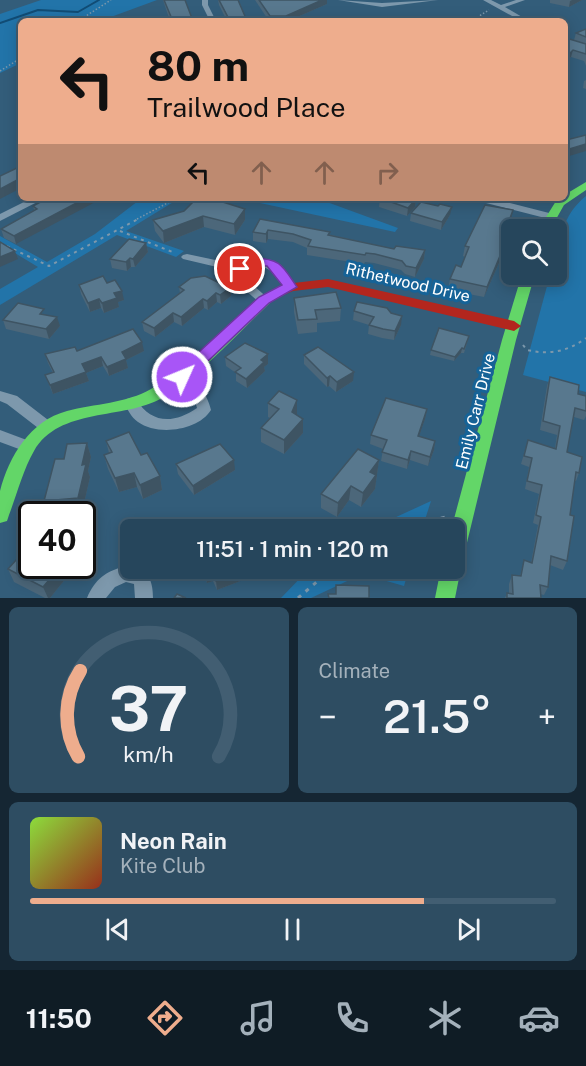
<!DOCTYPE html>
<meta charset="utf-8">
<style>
:root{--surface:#26465c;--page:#2e4d62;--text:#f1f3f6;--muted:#a4b1bb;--line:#425e72;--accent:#eead8d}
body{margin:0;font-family:"Public Sans",sans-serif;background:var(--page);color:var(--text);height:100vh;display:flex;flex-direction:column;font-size:22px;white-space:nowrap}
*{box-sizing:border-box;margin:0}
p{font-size:20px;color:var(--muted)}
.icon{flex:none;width:33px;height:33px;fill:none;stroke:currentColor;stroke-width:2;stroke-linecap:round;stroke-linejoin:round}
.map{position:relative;height:598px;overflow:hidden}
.side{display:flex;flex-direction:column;gap:9px;padding:9px;background:#152633;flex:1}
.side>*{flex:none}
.banner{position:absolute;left:18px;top:18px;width:550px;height:183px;border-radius:9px;box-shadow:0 3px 15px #0003,0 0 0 2px var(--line);background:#eead8d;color:#111;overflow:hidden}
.buttons{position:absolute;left:501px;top:219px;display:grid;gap:12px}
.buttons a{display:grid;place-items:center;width:66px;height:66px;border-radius:9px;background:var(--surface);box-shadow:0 3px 15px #0003,0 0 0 2px var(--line);font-size:30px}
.speed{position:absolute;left:18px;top:501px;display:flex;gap:12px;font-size:30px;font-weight:700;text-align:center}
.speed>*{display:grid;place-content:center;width:78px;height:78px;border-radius:50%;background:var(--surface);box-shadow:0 3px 15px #0003,0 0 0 2px var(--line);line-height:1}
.speed .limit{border:3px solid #111;border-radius:9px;background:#fff;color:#111}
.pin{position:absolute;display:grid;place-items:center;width:51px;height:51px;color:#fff;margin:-26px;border:3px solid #fff;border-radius:50%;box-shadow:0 2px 6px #0007}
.me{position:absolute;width:66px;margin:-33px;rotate:46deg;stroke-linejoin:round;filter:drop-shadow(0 0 4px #0008)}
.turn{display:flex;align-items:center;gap:21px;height:126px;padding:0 30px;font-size:27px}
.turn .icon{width:78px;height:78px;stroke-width:2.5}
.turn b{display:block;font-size:42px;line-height:51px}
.lanes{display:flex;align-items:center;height:57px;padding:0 30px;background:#0003;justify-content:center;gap:30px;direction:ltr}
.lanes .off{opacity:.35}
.big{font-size:45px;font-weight:600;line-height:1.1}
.side .tile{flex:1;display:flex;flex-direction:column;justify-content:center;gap:9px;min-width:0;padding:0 21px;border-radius:9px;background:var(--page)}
.side .dial{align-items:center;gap:0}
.dial svg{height:156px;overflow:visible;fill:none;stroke:var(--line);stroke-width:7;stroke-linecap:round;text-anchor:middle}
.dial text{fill:var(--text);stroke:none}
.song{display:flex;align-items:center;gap:18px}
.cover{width:72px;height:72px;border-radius:9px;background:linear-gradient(135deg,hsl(90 70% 55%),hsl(10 70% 35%))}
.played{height:6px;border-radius:3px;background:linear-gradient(90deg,var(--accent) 75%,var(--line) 75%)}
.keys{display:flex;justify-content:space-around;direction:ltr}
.heat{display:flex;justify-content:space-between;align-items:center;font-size:33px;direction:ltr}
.side .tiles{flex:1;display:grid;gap:9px;grid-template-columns:1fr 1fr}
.tile:last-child{grid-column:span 2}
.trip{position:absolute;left:120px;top:519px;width:345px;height:60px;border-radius:9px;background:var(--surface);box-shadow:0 3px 15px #0003,0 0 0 2px var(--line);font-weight:600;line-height:60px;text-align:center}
.tabs{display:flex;height:96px;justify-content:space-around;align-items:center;background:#0f1c25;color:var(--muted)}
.tabs .icon{width:42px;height:42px}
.tabs .active{color:var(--accent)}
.tabs b{font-size:27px;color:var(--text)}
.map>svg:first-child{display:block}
.green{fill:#2274a9}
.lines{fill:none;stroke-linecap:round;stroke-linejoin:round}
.stream{stroke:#114c75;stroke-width:2}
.path-far2{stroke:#7d98ac;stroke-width:1.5;stroke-dasharray:1.5 2;stroke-linecap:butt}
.path-far1{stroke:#7d98ac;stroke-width:2;stroke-dasharray:3 4.5;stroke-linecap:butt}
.path{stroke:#7d98ac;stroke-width:3;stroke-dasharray:4 6;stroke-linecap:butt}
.street{fill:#7d98ac;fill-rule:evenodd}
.fast{fill:#63d668;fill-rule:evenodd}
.jam{fill:#b3261e;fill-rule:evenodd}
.wall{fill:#4c677a}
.shaded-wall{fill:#3e5463}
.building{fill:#58788e;stroke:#3e5463;stroke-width:1.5}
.route{fill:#a855f7;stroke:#6d37a1;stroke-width:1.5}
.labels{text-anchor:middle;stroke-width:6;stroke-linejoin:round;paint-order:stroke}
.street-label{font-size:16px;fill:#fff;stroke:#166397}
</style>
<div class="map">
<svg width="586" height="598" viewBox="0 0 586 598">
<rect width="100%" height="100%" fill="#335d7a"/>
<!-- green -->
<g class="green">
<path d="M41,0H157L100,21H21V63L0,73V14Z"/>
<path d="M586,196V392L523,375L550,275L556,274C557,245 561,216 586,196Z"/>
<path d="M142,198H180L126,231L184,251L176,257L117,235L0,305V289L38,267L0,244V236L47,262L95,234Z"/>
<path d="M236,198H316L398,228L395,232Z"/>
<path d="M431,501L422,529H370Z"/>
<path d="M309,569H409L404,586L362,574L311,598H281Z"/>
</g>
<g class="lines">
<!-- stream -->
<path class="stream" d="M0,23L38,10L78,12L99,0"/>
<!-- path-far2 -->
<g class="path-far2">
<path d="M78,21L111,0"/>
<path d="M340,21H371"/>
<path d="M471,21L489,10"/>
<path d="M0,71L21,58"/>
<path d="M137,219L177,198"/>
</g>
<!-- path-far1 -->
<g class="path-far1">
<path d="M120,231L175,253"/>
<path d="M0,243L49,266L140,218"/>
<path d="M523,345L527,350C549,355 567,352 586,338"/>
</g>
<!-- path -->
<g class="path">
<path d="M403,530L414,524L446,517"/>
<path d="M298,598L333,568"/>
</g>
<!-- street -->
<g class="street">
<path d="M202,0H208V5L216,21H210L202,5Z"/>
<path d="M338,0L382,3L438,0L382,7Z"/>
<path d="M483,0H491L501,5L516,0H525L505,7L529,21H521Z"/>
<path d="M32,198H45L0,221V214Z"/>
<path d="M473,198H490L553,214L554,216L549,219L474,200Z"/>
<path d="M187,254L239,265C243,261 246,260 252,259C274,256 285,271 296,287L290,291L286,290C276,275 269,263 250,267L245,272L246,279L270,300L268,303H260L237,283L234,271L183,259L181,257L183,255Z"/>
<path d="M182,372C196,376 208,396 211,410C198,431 157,436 138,422C131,417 128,410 124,403L126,399L131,398L136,399C151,424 174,424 197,408L195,401L175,377L177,374Z"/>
<path d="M0,391L17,396L52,423L54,427L52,431L47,433L42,431L7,404L0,401Z"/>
<path d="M0,430L32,442L34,446L32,450L27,452L0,442Z"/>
<path d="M126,566H130V568C149,568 153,582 153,598H135L134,584L126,582L115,587L106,598H87C95,579 106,571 126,566Z"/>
</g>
<!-- fast -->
<g class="fast">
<path d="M586,182V190L564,205L550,230H538L556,201L566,198V194Z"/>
<path d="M522,274H535L516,340L464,555L458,562L461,568L455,598H435L441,568H454V530H451L502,340Z"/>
<path d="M267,294L274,298L272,301C237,334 203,373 162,398C124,420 59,407 34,451C23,470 17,494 9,515L7,521L0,523C0,513 0,501 0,491C9,456 30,421 67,411C94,404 127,403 151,389C193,365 227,327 262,295Z"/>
</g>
<!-- jam -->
<path class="jam" d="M328,279L514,321L521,326L514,331L328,287L293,291L267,302L260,298L285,284Z"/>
</g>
<!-- wall -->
<g class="wall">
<path d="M163,0H185L170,21Z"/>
<path d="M218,0L247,21H227L219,5Z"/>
<path d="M255,0H327V4L288,21H269Z"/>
<path d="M550,0H582L569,7L550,3Z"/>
<path d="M586,29V44L574,40L576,33Z"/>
<path d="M566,38L586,44V66L584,61L571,57L566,62Z"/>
<path d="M586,80V89L583,88L584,81Z"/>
<path d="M380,198L416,199L415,207L407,216L379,207Z"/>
<path d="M44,200L16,244L4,238L1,229L34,210L33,206Z"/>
<path d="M245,209V220L235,235L204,227L164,243L155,231L153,220Z"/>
<path d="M411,213L450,215L441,230L410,221Z"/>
<path d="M260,219L394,249L425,250L424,259L415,277L405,274L401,270L374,263L365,262L364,264L307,255V248L293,242L268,239L266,243L253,241V232Z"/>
<path d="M511,219L503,243V254L484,297L448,290L450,279L461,267L465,257L463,256L465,246Z"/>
<path d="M146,243L148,252L135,267H131L127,271L112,268L110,259Z"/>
<path d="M107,283L124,300L118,302L119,307L104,313L101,308L90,312L81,294L79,285Z"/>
<path d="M179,287L230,288L231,296L221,304L217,302L208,310L204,308L182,326L174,322L155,337L144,331L142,322L180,293Z"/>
<path d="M294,298L341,308L340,321L317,323V332L298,334L294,312Z"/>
<path d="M354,311L401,325L394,340L382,338L368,334L369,325L353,320Z"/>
<path d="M46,315L60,326L49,339L6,329L3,320Z"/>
<path d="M468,340L464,353H461L454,361L430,355L431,350Z"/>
<path d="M77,351H144L126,360L128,368L109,376L103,366L86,373L89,381L53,394L45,375L53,373L48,363L45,354Z"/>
<path d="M304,355L353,381L336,392L329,386L327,387L304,364Z"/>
<path d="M225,357L268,364L264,367L265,371L247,388L236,381V373L226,366Z"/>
<path d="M550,377L578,394L586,396V416L584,420L574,417L567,452L579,473L576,481H575L570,515L567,561L563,570L550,565L548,587L544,595L540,594L541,598H505L507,593H509V584L512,575L520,576L524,560L531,563L538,525L533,523L539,494L525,489L529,467L521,464L528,440L555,448L557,435L540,430L547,386Z"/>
<path d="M297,400L296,415L303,419V433L284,454L261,442V428L270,418L268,417V403Z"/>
<path d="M427,409L425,419L419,436L435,441L434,450L428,466L410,460L407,469L381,461L383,449L370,444L371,435Z"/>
<path d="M106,441L141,455L160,476L162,490L143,499L137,487L119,492L108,469L104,455L109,453Z"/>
<path d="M87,443L91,457L88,471L90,477L82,512L49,514L44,501L64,459Z"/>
<path d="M379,460L375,489L361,507L349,500L337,517L321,508V494Z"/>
<path d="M176,464L235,470L194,495L178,474Z"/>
<path d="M93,557L77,576L71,572L50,598H45L14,582L8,569L32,566H82Z"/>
<path d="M201,568H242L243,580L217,590L213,581L207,583Z"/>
</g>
<!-- shaded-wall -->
<g class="shaded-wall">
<path d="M322,0H327V4L288,21H286V16Z"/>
<path d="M572,0H582L569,7L570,1Z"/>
<path d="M573,50L571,57L566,62V57Z"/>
<path d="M586,144V151L566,157V150Z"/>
<path d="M21,178V188L0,199V189Z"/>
<path d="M86,198H103L16,244L14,236Z"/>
<path d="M416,199L415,207L407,216L408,208Z"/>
<path d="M452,207L450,215L441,230L442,222Z"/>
<path d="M245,209V220L235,235L234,224Z"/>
<path d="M513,210L511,219L499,253L501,243Z"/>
<path d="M203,216L204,227L164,243L163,231Z"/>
<path d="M268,230V239L266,243V234Z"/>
<path d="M146,243L148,252L135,267L133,259Z"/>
<path d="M505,244L503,254L484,297L487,287Z"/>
<path d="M425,250L424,259L415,277L416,268Z"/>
<path d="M15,251L18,259L0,267V257Z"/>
<path d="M130,258L131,267L127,271L126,262Z"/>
<path d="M230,288L231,296L221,304L220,295Z"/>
<path d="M122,291L124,300L118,302L119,307L104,313L102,303L114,293Z"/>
<path d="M216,293L217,302L208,310L207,301Z"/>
<path d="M99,299L101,308L90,312L88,303Z"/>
<path d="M203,299L204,308L182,326L181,317Z"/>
<path d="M173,313L174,322L155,337L154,328Z"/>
<path d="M402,316L401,325L394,340L395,331Z"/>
<path d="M57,317L60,326L49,339L46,329Z"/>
<path d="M142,342L144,351L126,360L128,368L109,376L107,367L122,352Z"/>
<path d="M462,348L461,353L454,361L455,357Z"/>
<path d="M268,354V364L264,367L265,371L247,388L246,379L261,360Z"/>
<path d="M101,357L103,366L86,373L89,381L53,394L50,385L82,364Z"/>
<path d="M354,372L353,381L336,392L337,382Z"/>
<path d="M330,376L329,386L327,387V378Z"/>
<path d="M297,400V414L292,426V412Z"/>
<path d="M427,409L425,419L416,445L418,436Z"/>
<path d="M303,419V433L284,454V440Z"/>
<path d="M435,441L434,450L428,466L430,457Z"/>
<path d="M87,443L91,457L88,471L90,477L82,512L78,498L82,465Z"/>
<path d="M411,451L410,460L407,469L408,460Z"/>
<path d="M234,460L235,470L194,495L193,486Z"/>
<path d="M379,460L375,489L361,507L363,493L370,472Z"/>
<path d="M134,473L137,487L119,492L115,478Z"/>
<path d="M160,476L162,490L143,499L140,485Z"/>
<path d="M351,486L349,500L337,517L338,503Z"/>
<path d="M89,544L93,557L77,576L74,566H82V551Z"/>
<path d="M61,566H69L71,572L50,598H48L43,587Z"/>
<path d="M212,571L213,581L207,583L205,574Z"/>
<path d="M243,571V580L217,590L216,581Z"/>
</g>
<!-- building -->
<g class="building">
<path d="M164,0H185L193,21H170L172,19Z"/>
<path d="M219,0H238L247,21H230Z"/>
<path d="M259,0H322L286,16H270Z"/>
<path d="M586,29V37L576,33Z"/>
<path d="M566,38L586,44V54L573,50L566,57Z"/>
<path d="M586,135V144L566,150V140Z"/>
<path d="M21,166V178L0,189V176Z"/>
<path d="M52,198H86L14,236L1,229L37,209L33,206L44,200Z"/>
<path d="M197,198H210L245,209L234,224L203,216L163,231L153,220L184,211Z"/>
<path d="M380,198H413L416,199L408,208Z"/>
<path d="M421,202L438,206L440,204L452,207L442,222L411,213Z"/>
<path d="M485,205L513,210L501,243L505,244L487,287L450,279L456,265L461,267L469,247L465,246Z"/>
<path d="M260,219L330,232L328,235L394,249L396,246L425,250L416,268L406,266L402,261L375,254L366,253L365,255L308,246L311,240L293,234L268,230L266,234L253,232Z"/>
<path d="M129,239L146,243L133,259L130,258L126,262L110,259Z"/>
<path d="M0,242L15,251L0,257Z"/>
<path d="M103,276L107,283L115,280L122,291L114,293L117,298L102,303L99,299L88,303L79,285Z"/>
<path d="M205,276L230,288L220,295L216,293L207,301L203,299L181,317L173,313L154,328L142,322L184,290L179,287L191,278Z"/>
<path d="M336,292L341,308L315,310L317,319L298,320L294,298Z"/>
<path d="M357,302L387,308L391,313L402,316L395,331L383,329L369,325L374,317L354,311Z"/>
<path d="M18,303L44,309L40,314L57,317L46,329L3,320Z"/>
<path d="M439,328L469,336L464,349L462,348L455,357L431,350Z"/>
<path d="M133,329L142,342L122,352L126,359L107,367L101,357L82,364L86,372L50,385L45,375L54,372L45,354L75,347L77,351Z"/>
<path d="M245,343L268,354L261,360L264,362L246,379L235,372L241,368L225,357Z"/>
<path d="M318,347L354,372L337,382L330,376L327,378L304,355Z"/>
<path d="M550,377L579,385L578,394L586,396V411L575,408L567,452L582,457L579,473L576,472L570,515L574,516L567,561L551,556L548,587L540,585L541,598H507V593L513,594L512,575L521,576L524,560L532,563L541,517L536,515L542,485L527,481L532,458L524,456L528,440L556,449L560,426L543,421Z"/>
<path d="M279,391L297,400L292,412L303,419L284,440L261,428L279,409L268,403Z"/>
<path d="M386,398L427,409L418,436L435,441L430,457L411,451L408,460L382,452L387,440L371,435Z"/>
<path d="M129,432L141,455L147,453L160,476L140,485L134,473L115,478L104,455L112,452L106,441Z"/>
<path d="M87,443L82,465L86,464L78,498L44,501L55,459H64L67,444Z"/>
<path d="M220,444L234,460L193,486L176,464Z"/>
<path d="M358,449L379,460L370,472L376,475L363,493L351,486L338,503L321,494Z"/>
<path d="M218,521L222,530H200L199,528Z"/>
<path d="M82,540L89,544L82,551Z"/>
<path d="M27,548L32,551V566H61L43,587L8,569Z"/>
<path d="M203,568H242L243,571L216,581L212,571L205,574Z"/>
<path d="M336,585L369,586V598H329L328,594H336Z"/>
<path d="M177,594L186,598H174Z"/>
</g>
<!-- route -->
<path class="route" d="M254,258C281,259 282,265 297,287L269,303L187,381H176L174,377L176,373L259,297L282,285L267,266H256L240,273L234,269Z"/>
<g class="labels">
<!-- street labels -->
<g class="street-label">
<text transform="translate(408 282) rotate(13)" y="6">Rithetwood Drive</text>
<text transform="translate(475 411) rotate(-76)" y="6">Emily Carr Drive</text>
</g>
</g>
</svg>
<div class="buttons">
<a><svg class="icon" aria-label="search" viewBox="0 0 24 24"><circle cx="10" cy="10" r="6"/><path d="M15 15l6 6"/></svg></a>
</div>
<div class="speed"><div class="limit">40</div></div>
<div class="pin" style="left:240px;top:269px;background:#d93025"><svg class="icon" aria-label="arrive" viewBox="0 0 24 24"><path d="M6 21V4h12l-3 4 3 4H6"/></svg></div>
<svg class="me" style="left:182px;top:377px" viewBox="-20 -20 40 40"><circle r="17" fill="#a855f7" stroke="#fff" stroke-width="3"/><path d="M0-11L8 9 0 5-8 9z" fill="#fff"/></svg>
<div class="trip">11:51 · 1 min · 120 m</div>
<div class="banner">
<div class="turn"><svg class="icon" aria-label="left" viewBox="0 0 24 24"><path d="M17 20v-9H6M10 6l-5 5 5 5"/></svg><div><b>80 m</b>Trailwood Place</div></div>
<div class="lanes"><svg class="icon" aria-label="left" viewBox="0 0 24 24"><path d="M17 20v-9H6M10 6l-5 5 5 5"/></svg><svg class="icon off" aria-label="ahead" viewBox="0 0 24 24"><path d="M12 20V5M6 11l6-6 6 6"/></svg><svg class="icon off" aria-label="ahead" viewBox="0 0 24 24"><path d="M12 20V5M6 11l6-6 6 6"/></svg><svg class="icon off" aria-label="right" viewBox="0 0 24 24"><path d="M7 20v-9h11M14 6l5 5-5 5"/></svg></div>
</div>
</div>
<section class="side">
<div class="tiles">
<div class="tile dial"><svg viewBox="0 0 100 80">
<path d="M14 69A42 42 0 1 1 86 69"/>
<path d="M14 69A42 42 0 0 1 15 25" stroke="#eead8d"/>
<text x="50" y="56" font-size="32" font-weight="700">37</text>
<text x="50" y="72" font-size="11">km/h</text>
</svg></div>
<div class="tile"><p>Climate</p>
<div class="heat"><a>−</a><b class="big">21.5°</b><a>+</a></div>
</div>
<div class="tile">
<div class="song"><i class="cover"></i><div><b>Neon Rain</b><p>Kite Club</p></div></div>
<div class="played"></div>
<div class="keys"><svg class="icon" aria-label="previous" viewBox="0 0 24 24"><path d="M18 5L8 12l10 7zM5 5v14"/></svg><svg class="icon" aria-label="pause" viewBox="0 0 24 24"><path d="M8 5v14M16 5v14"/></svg><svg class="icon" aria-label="next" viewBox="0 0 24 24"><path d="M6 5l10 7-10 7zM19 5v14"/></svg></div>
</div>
</div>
</section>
<nav class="tabs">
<b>11:50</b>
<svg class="icon active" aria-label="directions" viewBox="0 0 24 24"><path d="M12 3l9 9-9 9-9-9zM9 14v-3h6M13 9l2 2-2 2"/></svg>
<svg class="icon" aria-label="music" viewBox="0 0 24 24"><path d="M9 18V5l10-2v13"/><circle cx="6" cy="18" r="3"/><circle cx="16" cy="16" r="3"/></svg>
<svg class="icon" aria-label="phone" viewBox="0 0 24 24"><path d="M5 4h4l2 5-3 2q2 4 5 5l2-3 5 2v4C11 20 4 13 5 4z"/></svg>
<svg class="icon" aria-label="climate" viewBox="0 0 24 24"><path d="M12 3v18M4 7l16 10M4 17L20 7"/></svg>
<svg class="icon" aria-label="car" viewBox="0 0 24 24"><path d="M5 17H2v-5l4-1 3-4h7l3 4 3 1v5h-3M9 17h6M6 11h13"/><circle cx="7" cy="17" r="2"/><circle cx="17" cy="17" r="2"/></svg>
</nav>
